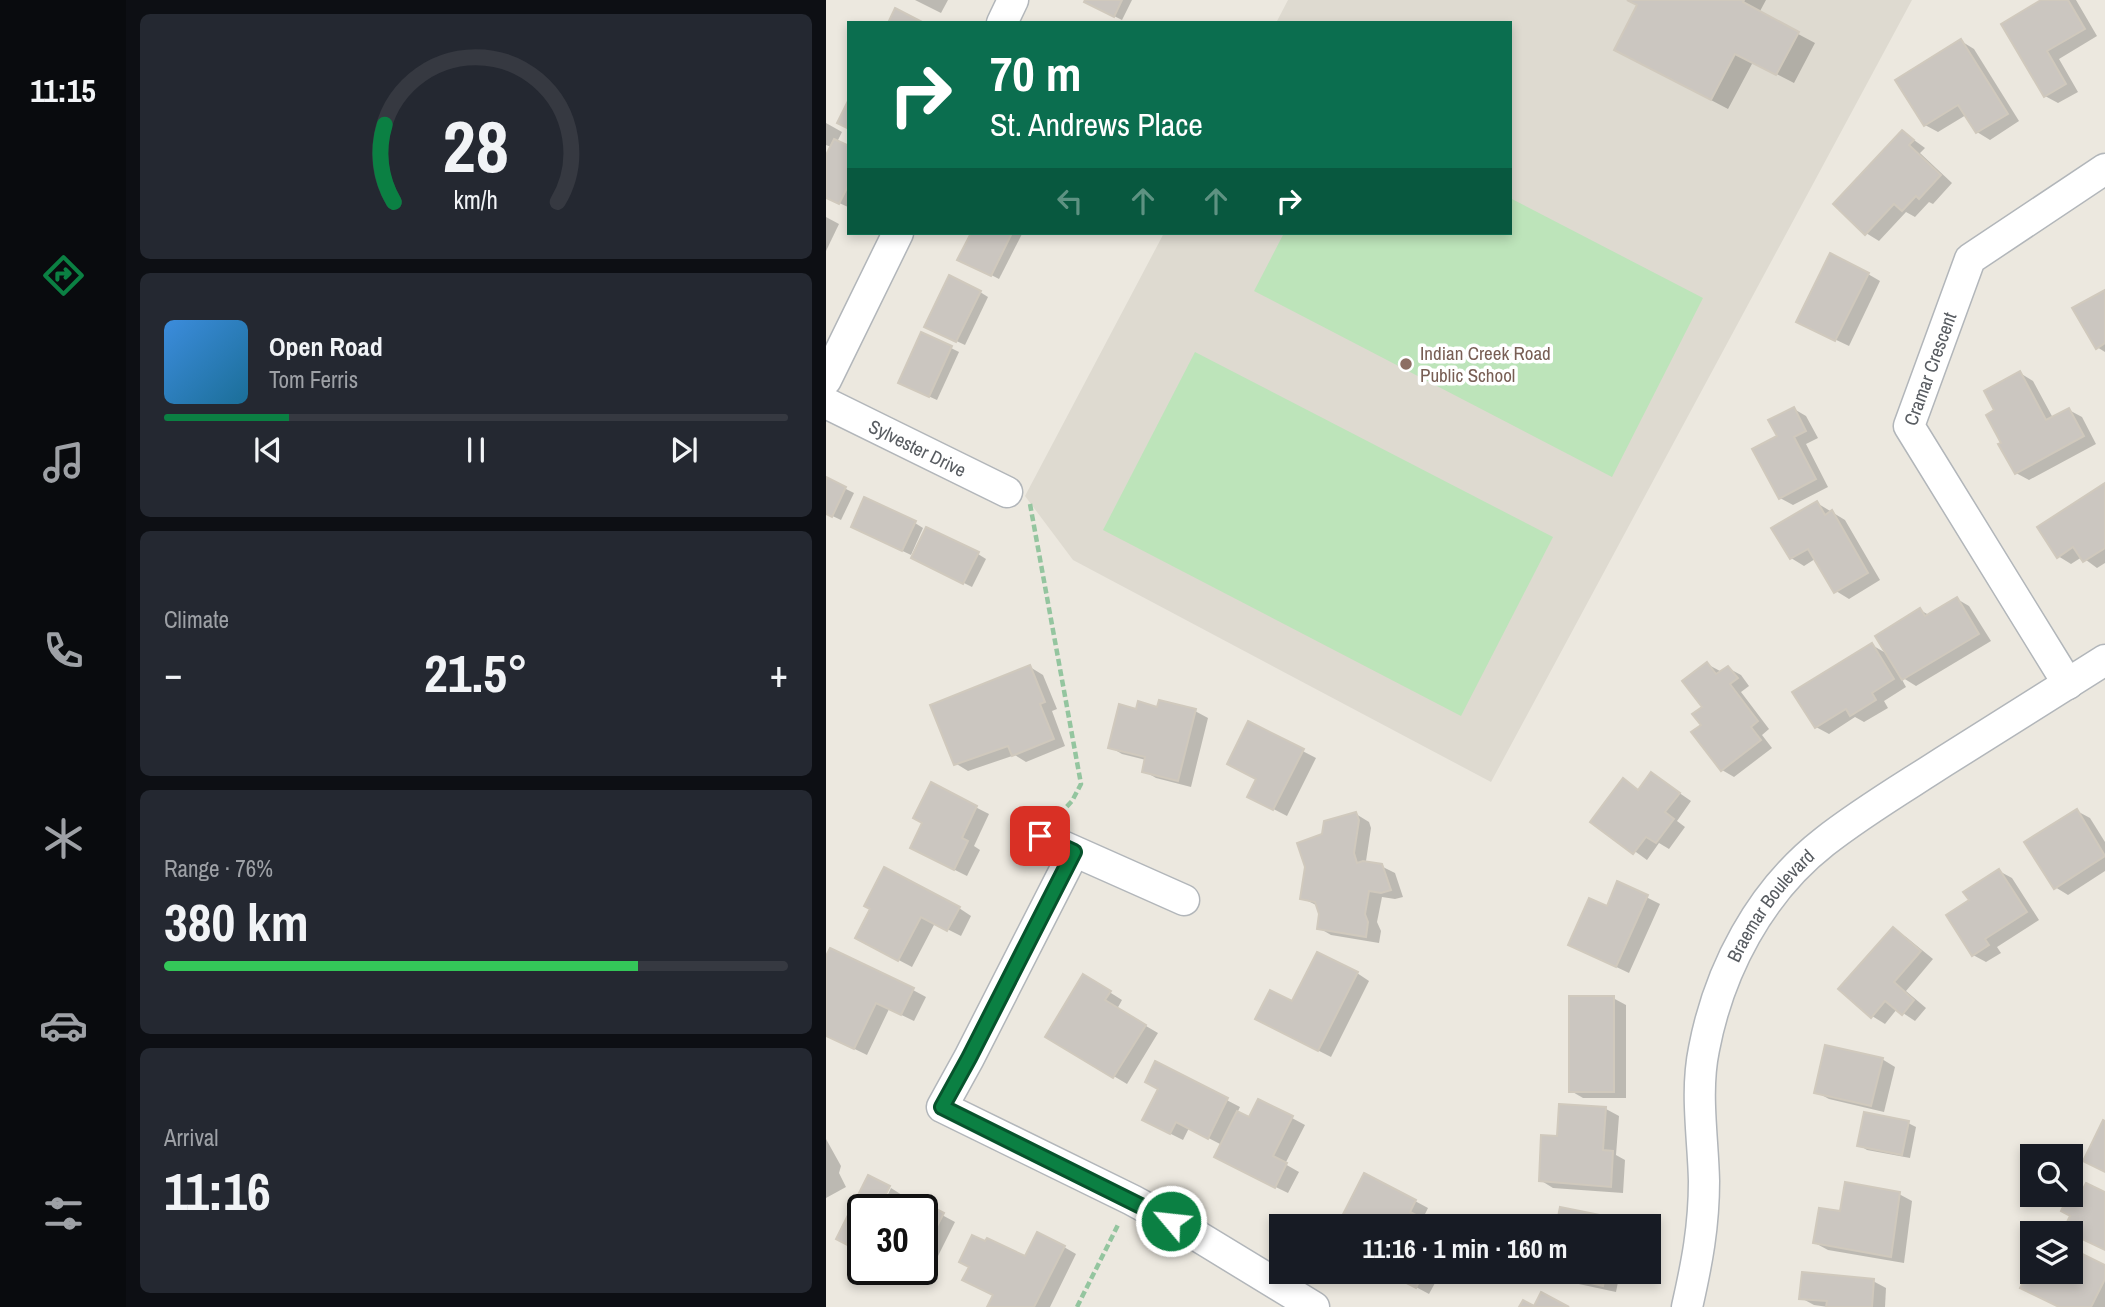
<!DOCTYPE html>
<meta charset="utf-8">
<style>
:root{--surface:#171b24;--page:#242831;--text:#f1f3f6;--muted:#9ea1a6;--line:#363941;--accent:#0b8043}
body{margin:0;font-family:"Archivo Narrow",sans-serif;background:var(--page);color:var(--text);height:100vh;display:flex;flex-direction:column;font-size:26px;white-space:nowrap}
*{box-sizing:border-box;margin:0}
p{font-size:23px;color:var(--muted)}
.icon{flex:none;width:38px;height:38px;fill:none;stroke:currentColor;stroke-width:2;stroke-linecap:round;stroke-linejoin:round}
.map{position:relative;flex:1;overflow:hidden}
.side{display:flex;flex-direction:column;gap:14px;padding:14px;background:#0d0f14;width:700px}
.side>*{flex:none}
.guide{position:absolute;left:21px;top:21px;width:665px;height:214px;border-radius:0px;box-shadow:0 4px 10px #0003;background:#0b6e4f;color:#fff;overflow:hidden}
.buttons{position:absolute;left:1194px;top:1144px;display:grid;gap:14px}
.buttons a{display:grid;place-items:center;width:63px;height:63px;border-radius:0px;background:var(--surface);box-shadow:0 4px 10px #0003;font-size:35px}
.speed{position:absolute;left:21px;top:1194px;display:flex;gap:14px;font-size:35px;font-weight:700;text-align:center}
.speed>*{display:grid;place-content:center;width:91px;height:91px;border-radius:50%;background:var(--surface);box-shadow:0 4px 10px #0003;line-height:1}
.speed .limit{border:4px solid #111;border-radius:10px;background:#fff;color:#111}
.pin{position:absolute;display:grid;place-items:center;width:60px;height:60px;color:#fff;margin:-30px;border-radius:14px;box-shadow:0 4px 10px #0006}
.me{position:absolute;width:77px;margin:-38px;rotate:298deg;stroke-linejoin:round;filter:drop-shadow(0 0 5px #0008)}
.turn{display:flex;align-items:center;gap:24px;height:147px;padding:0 28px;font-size:32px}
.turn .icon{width:91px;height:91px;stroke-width:2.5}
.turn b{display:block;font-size:49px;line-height:60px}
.lanes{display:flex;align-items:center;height:66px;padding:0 28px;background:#0003;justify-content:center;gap:35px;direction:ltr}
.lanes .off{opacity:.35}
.big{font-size:52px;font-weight:800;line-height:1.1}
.side .tile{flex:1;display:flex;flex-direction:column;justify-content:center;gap:10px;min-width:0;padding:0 24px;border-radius:10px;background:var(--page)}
.side .dial{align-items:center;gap:0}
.dial svg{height:182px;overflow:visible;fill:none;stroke:var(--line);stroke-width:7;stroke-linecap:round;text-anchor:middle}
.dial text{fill:var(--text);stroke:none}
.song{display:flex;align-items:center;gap:21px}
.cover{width:84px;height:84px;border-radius:10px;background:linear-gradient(135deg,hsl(210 70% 55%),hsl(200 70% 35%))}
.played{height:7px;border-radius:4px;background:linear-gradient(90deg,var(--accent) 20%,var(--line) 20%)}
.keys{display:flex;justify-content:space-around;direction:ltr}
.heat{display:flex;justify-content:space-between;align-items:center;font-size:38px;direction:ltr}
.charge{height:10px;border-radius:5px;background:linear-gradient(90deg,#34c759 76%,var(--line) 0)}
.trip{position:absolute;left:443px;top:1214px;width:392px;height:70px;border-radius:0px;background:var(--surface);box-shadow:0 4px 10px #0003;font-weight:800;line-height:70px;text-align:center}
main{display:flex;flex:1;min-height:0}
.tabs{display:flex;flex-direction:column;width:126px;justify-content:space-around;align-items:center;background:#090b0e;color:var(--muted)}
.tabs .icon{width:49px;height:49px}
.tabs .selected{color:var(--accent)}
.tabs b{font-size:32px;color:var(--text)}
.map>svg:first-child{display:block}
.education{fill:#dedad0}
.garden{fill:#bde4ba}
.shadow{fill:#0003}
.building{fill:#cbc6c0;stroke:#d0c9bd;stroke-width:2}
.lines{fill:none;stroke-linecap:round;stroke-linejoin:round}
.minor-casing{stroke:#b2b6ba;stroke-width:33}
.path{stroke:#94c59f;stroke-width:4.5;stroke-dasharray:7 3.5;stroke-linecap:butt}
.minor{stroke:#fff;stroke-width:30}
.route-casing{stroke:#07532c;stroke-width:18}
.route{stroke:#0b8043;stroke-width:12}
.education-dot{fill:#8d6e63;stroke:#fff;stroke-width:2.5}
.labels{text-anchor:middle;stroke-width:7;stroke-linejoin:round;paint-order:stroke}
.education-label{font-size:19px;fill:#785e54;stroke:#fff;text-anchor:start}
.street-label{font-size:19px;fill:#585c61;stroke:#fff}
</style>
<main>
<nav class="tabs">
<b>11:15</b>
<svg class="icon selected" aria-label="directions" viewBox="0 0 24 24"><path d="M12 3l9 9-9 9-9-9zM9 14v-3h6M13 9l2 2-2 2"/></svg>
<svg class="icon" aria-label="music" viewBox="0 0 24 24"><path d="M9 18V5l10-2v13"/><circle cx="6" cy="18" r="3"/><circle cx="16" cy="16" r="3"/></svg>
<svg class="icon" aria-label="phone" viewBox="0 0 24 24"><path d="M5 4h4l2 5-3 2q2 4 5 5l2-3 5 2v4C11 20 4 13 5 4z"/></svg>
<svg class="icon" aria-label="climate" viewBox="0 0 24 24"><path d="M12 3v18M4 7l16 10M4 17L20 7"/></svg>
<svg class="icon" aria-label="car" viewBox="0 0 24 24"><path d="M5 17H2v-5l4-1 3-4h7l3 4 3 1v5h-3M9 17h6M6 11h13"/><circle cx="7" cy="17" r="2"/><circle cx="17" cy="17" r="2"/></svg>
<svg class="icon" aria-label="filters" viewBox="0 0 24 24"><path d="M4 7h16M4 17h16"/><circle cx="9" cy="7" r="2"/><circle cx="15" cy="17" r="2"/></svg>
</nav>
<section class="side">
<div class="tile dial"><svg viewBox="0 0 100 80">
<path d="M14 69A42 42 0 1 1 86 69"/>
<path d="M14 69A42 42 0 0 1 10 35" stroke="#0b8043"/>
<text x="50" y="56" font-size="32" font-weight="700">28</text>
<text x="50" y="72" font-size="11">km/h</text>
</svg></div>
<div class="tile">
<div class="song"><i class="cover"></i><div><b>Open Road</b><p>Tom Ferris</p></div></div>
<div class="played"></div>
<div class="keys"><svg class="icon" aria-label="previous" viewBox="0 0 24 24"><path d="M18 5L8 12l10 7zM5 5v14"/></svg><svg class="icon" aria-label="pause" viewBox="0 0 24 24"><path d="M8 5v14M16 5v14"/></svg><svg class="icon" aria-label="next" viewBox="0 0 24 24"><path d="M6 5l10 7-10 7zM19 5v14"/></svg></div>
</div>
<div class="tile"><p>Climate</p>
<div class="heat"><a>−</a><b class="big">21.5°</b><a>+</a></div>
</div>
<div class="tile"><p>Range · 76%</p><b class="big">380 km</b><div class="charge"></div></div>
<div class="tile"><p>Arrival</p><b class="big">11:16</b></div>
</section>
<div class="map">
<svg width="1279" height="1307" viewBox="0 0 1279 1307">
<rect width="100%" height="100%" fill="#ece8df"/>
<!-- education -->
<path class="education" d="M462,0H1086L665,782L247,560L199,496L338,233H684V23H450Z"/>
<!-- garden -->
<g class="garden">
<path d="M684,198L877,298L786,477L428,291L458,233H684Z"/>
<path d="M369,352L727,537L635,716L277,530Z"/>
</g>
<!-- shadow -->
<g class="shadow">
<path d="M89,0H122L115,13Z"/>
<path d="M261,0H306L296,20L268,6Z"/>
<path d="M803,0H940L933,13L989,43L968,83L927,62L902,109L807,59L813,5Z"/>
<path d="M1219,0H1250L1271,36L1233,59L1252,92L1232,103L1219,96Z"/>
<path d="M1135,41L1148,49L1193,121L1164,140L1151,132L1140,115L1112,132L1099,125Z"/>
<path d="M0,123L16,132L11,142L23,148L22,207L0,197V159L5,147L0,145Z"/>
<path d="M1077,132L1099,148L1094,153L1126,183L1107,204L1103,202L1089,217L1080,212L1053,241L1040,233Z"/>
<path d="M0,217L13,224L0,251Z"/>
<path d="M146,233L196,234L173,279L134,259Z"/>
<path d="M1042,274L1054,281L1023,346L985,328Z"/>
<path d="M154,292L162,297L139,345L109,331Z"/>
<path d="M1279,292V352L1271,347Z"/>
<path d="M125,348L133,352L111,400L82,387Z"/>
<path d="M1194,373L1207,381L1227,418L1243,410L1256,417L1270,444L1203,480L1190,473L1171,411Z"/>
<path d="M968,409L980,416L992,438L980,444L1002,487L967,505L954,498L953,437Z"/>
<path d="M0,479L28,493L15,520L0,513Z"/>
<path d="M1279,485V563L1271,568L1256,557L1245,564L1232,556Z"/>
<path d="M991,503L1019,520L1054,580L1023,599L1010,591L989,559L978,566L965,558Z"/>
<path d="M89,523L97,528L85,555L35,531Z"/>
<path d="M152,554L160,559L146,587L96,562Z"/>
<path d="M1131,599L1143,606L1165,641L1090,686L1074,676L1080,687L1058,701L1062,708L1038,722L1029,717L1003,734L990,727L1046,645L1063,655L1094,610L1103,615Z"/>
<path d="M881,664L894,671L902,668L915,675L923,686L915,692L943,729L936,735L946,748L908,777L896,770L877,725Z"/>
<path d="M204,667L217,675L231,709L226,711L239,746L200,762L189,755L142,771L129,763Z"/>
<path d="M332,709L369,711L382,718L365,787L330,778L318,771L320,760L296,754L284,747L311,711Z"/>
<path d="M423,723L490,758L461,816L436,803Z"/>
<path d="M826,774L865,801L851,821L859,827L843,849L833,843L821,860L767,821L797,780L813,790Z"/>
<path d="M106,785L163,814L148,846L154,850L141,876L99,855V822Z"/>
<path d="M1251,811L1264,818L1279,842V871L1242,895L1229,887Z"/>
<path d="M530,814L543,822L545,828L540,861L555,866L569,873L577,897L569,899L556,897L551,922L555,931L553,943L505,935L493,928L495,914L492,906L476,898L497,835Z"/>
<path d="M1173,871L1186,878L1213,920L1171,947L1175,953L1160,962L1147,955L1145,901Z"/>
<path d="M792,883L834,904L803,973L744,945L782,908Z"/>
<path d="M133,908L145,916L135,936L109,923L86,967L44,945L46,909Z"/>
<path d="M1067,930L1080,937L1107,959L1080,991L1100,1008L1089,1021L1071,1009L1059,1024L1046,1016Z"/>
<path d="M0,960L87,990L100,997L88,1021L63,1009L41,1055L0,1035Z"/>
<path d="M531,973L543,981L505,1057L444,1026L467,1004Z"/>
<path d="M258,976L296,1000L291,1009L332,1033L301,1084L221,1036Z"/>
<path d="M787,998L800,1005V1098H757L745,1091Z"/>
<path d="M1056,1059L1069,1067L1058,1112L1003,1099L990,1092Z"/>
<path d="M330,1063L414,1107L411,1113L424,1119L466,1118L479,1125L459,1164L473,1172L462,1193L403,1164L396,1145L363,1128L357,1140L331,1127L334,1089Z"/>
<path d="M780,1109L793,1116L790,1155L799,1160L797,1193L727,1188L714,1180L733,1138Z"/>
<path d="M1082,1123L1090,1127L1084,1158L1041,1150L1033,1145Z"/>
<path d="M0,1139L15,1166L13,1173L20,1187L0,1198Z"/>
<path d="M43,1177L53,1205L56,1207L65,1188L76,1195L70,1206L76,1209H37L24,1246Z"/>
<path d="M1073,1194L1086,1201L1078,1263L1002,1250L989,1243L1015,1213Z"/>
<path d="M90,1201L129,1222L98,1284L69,1269H96V1209H86Z"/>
<path d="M589,1201L602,1208L596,1220L608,1227H524Z"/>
<path d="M778,1218L791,1227H732Z"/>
<path d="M238,1247L250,1254L224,1307H163L169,1295L144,1267L200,1259Z"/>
<path d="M1279,1267V1307H1235L1206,1272H1244Z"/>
<path d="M562,1272H615L603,1294Z"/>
<path d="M722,1272H794L790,1292L734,1280Z"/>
<path d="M1047,1281L1060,1288L1059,1307H1002L988,1305L975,1298Z"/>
</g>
<!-- building -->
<g class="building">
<path d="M259,0H296L288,17L258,2Z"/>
<path d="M801,0H918L917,2L973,32L950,75L909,54L885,100L788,50L811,5Z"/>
<path d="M1215,0H1242L1259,29L1221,51L1240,84L1218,97L1175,24Z"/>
<path d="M69,8L98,23H62Z"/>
<path d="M1135,39L1182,114L1150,133L1132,105L1098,126L1069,80Z"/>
<path d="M23,99V129L11,123Z"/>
<path d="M1076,130L1088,140L1083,145L1115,175L1093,199L1090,196L1076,211L1068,204L1039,235L1007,204Z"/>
<path d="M8,139L23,146V184L13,204L0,198V155Z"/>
<path d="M145,233H186L165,276L131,260Z"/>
<path d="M1004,253L1043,273L1009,341L970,322Z"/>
<path d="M123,275L155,291L130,342L98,327Z"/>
<path d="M1279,290V343L1270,349L1246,308Z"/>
<path d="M95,332L126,346L103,397L72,383Z"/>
<path d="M1194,371L1220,420L1243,408L1258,436L1189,474L1172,444L1175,443L1160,415L1168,410L1158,391Z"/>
<path d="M968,407L980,431L968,437L990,479L953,499L926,449L951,436L942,420Z"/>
<path d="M0,477L20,487L6,517L0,514Z"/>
<path d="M1279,483V548L1257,562L1247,547L1231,558L1211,527Z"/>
<path d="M38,497L90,521L76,551L25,527Z"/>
<path d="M991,501L999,515L1006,510L1042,573L1008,593L982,549L964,559L945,528Z"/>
<path d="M100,527L153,552L137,584L85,558Z"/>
<path d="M1131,597L1153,634L1076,680L1049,636L1094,608L1099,616Z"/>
<path d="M1046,643L1068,679L1046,693L1050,700L1024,716L1020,709L989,728L966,692Z"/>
<path d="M881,662L890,674L902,666L912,678L904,684L932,721L925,727L935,740L895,771L865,732L875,725L866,714L876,707L856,681Z"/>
<path d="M204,665L219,702L214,704L228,739L186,756L182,746L128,765L104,705Z"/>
<path d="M333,700L370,709L352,781L316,772L319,757L282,748L293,704L310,709L312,701L331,707Z"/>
<path d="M422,721L478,749L447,810L421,797L430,779L401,764Z"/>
<path d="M825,772L854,793L839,812L848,819L830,843L820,837L807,854L764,822L797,778L812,790Z"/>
<path d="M105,782L151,806L136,838L142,841L128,870L84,848L96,823L87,818Z"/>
<path d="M1251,809L1279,856L1228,889L1198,842Z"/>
<path d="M530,812L533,820L528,853L531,863L537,861L556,864L565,890L555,893L543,891L539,914L542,922L540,937L491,929L493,914L489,902L474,899L479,867L471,843L496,834L498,821Z"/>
<path d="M58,867L134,907L121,931L95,917L72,961L29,938L44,909L38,906Z"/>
<path d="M1173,869L1201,912L1159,939L1163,945L1146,956L1120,915L1143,900L1137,892Z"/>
<path d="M791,881L822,895L790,967L742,945L763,898L781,906Z"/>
<path d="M1067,927L1095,951L1068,982L1088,1000L1076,1015L1059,1001L1045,1018L1012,989Z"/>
<path d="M4,948L88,988L75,1015L50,1003L28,1049L0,1036V956Z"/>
<path d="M491,952L532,972L492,1051L429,1019L444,990L466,1001Z"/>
<path d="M257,974L285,991L279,1000L320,1025L287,1078L219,1037Z"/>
<rect x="743" y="996" width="45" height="96"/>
<path d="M999,1045L1057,1058L1045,1106L988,1093Z"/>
<path d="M329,1061L402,1098L382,1139L350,1122L344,1134L316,1120L332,1089L319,1082Z"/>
<path d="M432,1099L467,1116L447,1156L461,1163L449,1188L388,1157L411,1111L423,1117Z"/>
<path d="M733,1104L780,1107L777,1150L787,1151L785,1187L713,1181L715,1135L731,1136Z"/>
<path d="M1038,1112L1083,1121L1076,1155L1031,1146Z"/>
<path d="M1277,1120L1279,1121V1172L1257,1161Z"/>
<path d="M538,1173L590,1200L584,1212L605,1223L604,1227H522L513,1222Z"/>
<path d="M42,1175L64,1186L58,1198L80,1209H37V1253L10,1239Z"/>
<path d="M1019,1182L1074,1192L1065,1257L987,1243L993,1208L1014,1211Z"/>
<path d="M1260,1183L1279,1192V1250L1237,1230L1244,1216L1235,1211L1248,1184L1257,1189Z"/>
<path d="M89,1198L118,1213L96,1255V1209H84Z"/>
<path d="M734,1207L779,1216L777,1227H730Z"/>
<path d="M211,1232L239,1246L208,1307H161L167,1295L136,1280L143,1267L133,1262L146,1235L159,1241L161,1238L199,1256Z"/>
<path d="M1244,1248L1279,1265V1279L1265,1307H1233L1194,1288L1206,1264V1272H1244Z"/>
<path d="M559,1272H598L590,1288Z"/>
<path d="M720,1272H780L777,1286Z"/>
<path d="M976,1272L1048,1279L1046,1307H1000L1001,1301L973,1299Z"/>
<path d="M715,1292L743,1307H693L697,1300L708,1306Z"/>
</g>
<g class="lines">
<!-- minor casing -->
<g class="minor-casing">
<g id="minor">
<path d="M176,23L187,0"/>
<path d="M0,380L72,233"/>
<path id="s1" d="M0,403L181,492"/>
<path id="s2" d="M1242,684L1083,426L1144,259L1279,169"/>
<path d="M214,836L358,900"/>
<path d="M248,852L143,1058L116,1107L306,1200L365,1232L488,1307"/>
<path id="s3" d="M861,1307C871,1263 878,1226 878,1181C877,1137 869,1092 878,1049C893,970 934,892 998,842C1036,812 1077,788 1117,762C1171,728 1225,694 1279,660"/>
</g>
</g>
<!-- path -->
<g class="path">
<path d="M204,504L255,784L246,801L233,815"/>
<path d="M251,1307L293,1223"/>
</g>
<!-- minor -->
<use href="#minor" class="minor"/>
</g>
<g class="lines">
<!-- route casing -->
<g class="route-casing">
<path id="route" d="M214,836L248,852L143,1058L116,1107L345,1221"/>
</g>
<!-- route -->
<use href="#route" class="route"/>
</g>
<!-- markers -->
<circle class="education-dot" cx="580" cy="364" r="7"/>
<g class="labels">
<!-- education labels -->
<g class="education-label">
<text x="594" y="360">Indian Creek Road<tspan x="594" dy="22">Public School</tspan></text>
</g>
<!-- street labels -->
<g class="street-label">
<text dy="7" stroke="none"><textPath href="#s2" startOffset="364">Cramar Crescent</textPath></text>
<text dy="7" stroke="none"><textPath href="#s1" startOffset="102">Sylvester Drive</textPath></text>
<text dy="7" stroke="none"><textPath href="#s3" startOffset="420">Braemar Boulevard</textPath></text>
</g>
</g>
</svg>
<div class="buttons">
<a><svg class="icon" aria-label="search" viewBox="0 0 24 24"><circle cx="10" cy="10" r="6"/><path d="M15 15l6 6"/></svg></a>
<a><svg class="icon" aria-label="layers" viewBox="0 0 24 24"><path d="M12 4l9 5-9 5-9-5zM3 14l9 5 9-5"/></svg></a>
</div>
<div class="speed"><div class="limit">30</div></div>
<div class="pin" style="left:214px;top:836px;background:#d93025"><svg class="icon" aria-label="arrive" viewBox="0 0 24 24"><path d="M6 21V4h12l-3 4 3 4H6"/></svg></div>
<svg class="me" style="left:345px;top:1221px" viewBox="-20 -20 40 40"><circle r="17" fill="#0b8043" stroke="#fff" stroke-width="3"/><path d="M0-11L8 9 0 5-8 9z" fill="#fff"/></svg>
<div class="trip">11:16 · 1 min · 160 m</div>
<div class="guide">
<div class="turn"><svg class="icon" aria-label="right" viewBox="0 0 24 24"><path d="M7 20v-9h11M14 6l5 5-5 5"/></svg><div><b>70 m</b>St. Andrews Place</div></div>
<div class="lanes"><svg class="icon off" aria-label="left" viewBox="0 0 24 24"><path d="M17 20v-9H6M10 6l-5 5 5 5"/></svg><svg class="icon off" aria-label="ahead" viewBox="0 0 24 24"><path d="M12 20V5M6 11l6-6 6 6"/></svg><svg class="icon off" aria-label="ahead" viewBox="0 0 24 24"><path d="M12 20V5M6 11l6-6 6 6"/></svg><svg class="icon" aria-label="right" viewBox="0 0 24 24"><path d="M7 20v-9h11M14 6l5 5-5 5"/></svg></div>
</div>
</div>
</main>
